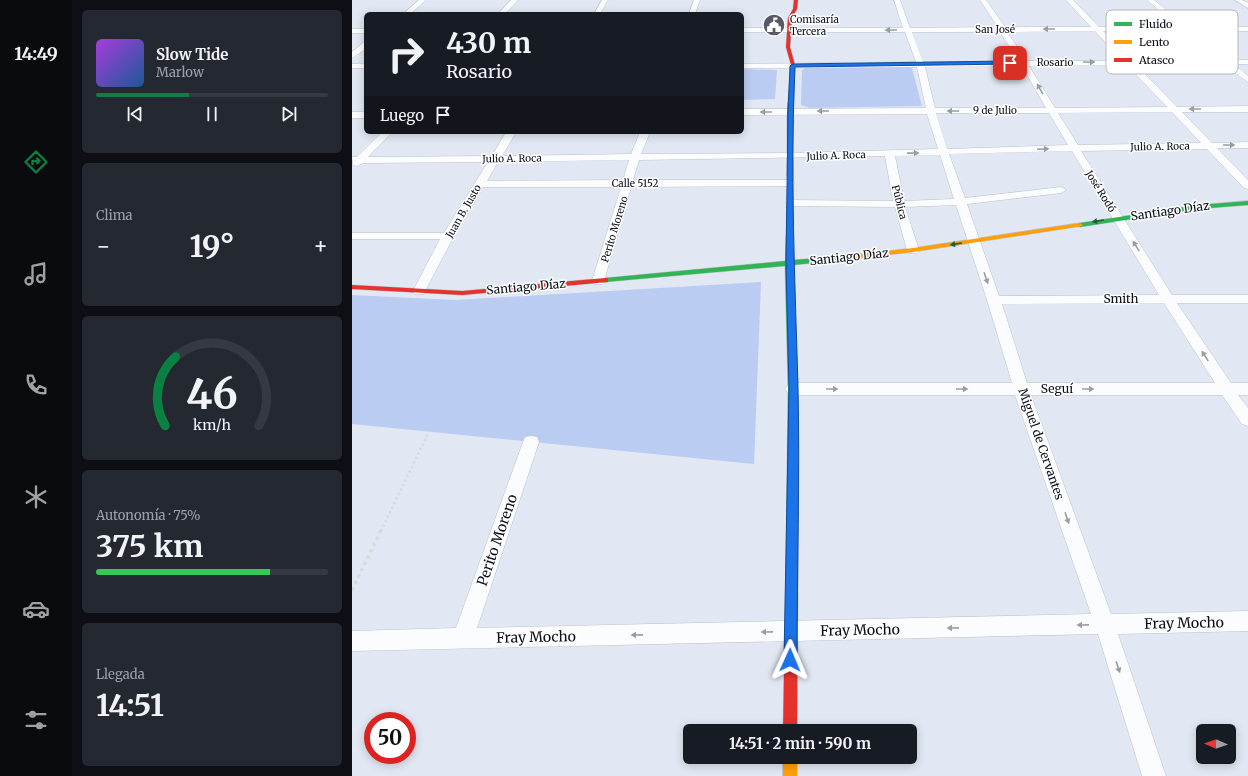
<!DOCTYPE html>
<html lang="es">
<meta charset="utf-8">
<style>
:root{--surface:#171b24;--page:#242831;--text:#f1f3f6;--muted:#9ea1a6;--line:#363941;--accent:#0b8043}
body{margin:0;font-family:Merriweather,serif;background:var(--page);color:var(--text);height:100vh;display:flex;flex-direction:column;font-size:15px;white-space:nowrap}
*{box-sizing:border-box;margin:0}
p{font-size:13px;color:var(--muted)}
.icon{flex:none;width:22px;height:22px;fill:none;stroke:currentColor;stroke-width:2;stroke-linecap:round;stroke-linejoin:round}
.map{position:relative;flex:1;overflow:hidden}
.drawer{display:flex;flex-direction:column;gap:10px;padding:10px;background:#0d0f14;width:280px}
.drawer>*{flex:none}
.guide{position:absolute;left:12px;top:12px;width:380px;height:122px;border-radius:6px;box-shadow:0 2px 10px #0003;background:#171b24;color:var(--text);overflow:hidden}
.needle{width:26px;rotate:272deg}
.fabs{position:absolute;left:844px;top:724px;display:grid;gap:8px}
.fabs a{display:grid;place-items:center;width:40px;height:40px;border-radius:6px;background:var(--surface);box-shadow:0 2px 10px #0003;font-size:20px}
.speed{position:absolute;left:12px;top:712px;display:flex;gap:8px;font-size:20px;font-weight:700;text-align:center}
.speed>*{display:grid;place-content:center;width:52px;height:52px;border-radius:50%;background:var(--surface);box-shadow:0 2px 10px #0003;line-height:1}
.speed .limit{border:6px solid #d22;background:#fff;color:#111}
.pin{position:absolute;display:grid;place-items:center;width:34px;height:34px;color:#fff;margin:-17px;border-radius:8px;box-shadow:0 2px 6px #0006}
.me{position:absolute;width:44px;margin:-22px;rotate:1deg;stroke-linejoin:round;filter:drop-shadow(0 0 3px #0008)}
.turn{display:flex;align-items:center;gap:14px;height:84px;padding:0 16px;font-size:18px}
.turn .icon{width:52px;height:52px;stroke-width:2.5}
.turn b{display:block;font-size:28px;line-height:34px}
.then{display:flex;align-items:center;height:38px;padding:0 16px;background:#0003;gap:8px;font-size:15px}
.big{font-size:30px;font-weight:700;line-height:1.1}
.drawer .card{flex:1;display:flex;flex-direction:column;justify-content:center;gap:6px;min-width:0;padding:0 14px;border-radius:6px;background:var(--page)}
.drawer .dial{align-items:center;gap:0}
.dial svg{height:104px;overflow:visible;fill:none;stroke:var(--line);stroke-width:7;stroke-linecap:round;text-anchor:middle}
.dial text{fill:var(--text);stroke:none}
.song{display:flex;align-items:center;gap:12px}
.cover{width:48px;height:48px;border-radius:6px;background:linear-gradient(135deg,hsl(280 70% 55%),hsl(210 70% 35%))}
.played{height:4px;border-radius:2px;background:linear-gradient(90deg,var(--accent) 40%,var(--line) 40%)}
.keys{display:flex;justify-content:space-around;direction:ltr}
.heat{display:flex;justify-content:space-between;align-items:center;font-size:22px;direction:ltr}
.charge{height:6px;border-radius:3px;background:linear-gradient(90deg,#34c759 75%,var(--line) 0)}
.trip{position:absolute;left:331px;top:724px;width:234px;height:40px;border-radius:6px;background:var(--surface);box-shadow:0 2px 10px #0003;font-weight:700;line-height:40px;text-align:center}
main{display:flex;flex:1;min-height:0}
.tab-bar{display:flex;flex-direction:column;width:72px;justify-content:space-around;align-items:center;background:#090b0e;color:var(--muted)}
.tab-bar .icon{width:28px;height:28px}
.tab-bar .selected{color:var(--accent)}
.tab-bar b{font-size:18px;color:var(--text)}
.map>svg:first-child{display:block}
.green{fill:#baccf2}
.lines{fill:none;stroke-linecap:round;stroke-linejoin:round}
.street-casing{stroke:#bcc2cc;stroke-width:1}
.fast-casing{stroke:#bcc2cc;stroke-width:1}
.slow-casing{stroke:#bcc2cc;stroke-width:1}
.jam-casing{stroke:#bcc2cc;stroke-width:1}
.path-far1{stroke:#d6d8db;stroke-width:2.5;stroke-dasharray:2 3;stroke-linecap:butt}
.path{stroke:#d6d8db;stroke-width:3.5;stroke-dasharray:3 4;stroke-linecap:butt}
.street{fill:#fbfcfd;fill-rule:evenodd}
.fast{fill:#30b455;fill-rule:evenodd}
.slow{fill:#ff9f0a;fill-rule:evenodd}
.jam{fill:#e5322d;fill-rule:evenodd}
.oneway{fill:#9a9da1}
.oneway2{fill:#1c6136}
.route{fill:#1a73e8;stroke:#114b97}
.labels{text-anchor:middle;stroke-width:3;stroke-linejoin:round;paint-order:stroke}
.far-poi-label{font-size:10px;fill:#090e18;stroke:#fff;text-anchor:start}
.far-street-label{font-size:10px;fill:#090e18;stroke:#fff}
.street-label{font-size:12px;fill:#090e18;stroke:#fff}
.near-street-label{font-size:14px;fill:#090e18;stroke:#fff}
.key{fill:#fff;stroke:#b5b7ba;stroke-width:1}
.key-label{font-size:11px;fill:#090e18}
</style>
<main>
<nav class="tab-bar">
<b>14:49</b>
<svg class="icon selected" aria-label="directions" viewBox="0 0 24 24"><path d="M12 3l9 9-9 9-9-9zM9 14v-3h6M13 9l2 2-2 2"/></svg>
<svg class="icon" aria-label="music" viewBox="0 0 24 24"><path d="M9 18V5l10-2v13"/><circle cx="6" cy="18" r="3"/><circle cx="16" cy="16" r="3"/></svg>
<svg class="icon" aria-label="phone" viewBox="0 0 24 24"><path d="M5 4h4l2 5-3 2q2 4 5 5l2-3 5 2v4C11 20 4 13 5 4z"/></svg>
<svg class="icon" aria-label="climate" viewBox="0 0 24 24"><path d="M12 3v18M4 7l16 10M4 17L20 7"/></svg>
<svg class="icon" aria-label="car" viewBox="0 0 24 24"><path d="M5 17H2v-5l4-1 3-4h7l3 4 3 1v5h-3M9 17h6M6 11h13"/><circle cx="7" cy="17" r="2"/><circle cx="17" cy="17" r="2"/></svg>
<svg class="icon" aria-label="filters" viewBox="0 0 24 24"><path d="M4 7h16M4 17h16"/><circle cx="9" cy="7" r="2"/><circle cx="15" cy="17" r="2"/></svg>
</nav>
<section class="drawer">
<div class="card">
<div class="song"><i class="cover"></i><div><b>Slow Tide</b><p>Marlow</p></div></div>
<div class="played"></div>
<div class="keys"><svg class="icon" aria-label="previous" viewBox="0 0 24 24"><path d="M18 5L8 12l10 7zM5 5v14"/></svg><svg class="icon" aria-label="pause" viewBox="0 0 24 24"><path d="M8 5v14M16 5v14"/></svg><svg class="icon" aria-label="next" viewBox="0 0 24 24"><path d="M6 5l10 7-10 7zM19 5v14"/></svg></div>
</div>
<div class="card"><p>Clima</p>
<div class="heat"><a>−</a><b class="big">19°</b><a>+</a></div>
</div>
<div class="card dial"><svg viewBox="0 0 100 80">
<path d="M14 69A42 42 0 1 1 86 69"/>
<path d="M14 69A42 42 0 0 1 22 16" stroke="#0b8043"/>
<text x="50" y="56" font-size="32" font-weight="700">46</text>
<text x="50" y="72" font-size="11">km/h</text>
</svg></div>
<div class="card"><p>Autonomía · 75%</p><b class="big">375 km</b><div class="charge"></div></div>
<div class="card"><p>Llegada</p><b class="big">14:51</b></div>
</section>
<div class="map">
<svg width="896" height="776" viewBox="0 0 896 776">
<rect width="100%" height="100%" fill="#e2e8f3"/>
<!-- green -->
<g class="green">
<path d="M556,67L560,68L570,106L458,108L449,105L450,70L454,68Z"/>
<path d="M390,69L425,70L423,99L390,100Z"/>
<path d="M409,282L402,464L0,424V295L103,300Z"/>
</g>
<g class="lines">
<!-- street casing -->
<g class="street-casing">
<g id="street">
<path d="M67,0H74L58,14H51Z"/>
<path d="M159,0H166L153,14H146Z"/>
<path d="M250,0H256L248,14H242Z"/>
<path d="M342,0H348L343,14H337Z"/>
<path d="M542,0H548L558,28L646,27L628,0H634L653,27H739L714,0H721L747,27H827L795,0H802L835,27H896V31H841L876,60H896V64H882L896,76V82L872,65H784L825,107L896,106V112H830L860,143L896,142V148H865L896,180V189L892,188L855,149L729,151L820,295H896V303H825L879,383H896V395H886L896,408V426L890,424L870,395H679L759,614L896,611V631L766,634L814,776H790L746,634L0,651V631L104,628L171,442L173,437L179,436L185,437L187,442L125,628L739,614L663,395H441L436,393L433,389L436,385L441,383H660L635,300L604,205L553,207L567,250L565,253H557L555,250L543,207L438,206L433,203L438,200L541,201L533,156L287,160L281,180H438L443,183L438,186L279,187L252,281L250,284H242L240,281L269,187H131L102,236L73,291L72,294H62L61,291L88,239H0V233H92L136,162L11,163L5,166L1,165L0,157H5L30,132H40L16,157L140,156L154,132H164L150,156L279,154L288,132H298L289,154L438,153L586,149L575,114L390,115V109L574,108L565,67L390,68V64L564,62L553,32H390V28H551ZM743,31L771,61H675L655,32ZM751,31H832L867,60L780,61ZM560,32H648L667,61L571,62ZM775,65L815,107L703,108L677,66ZM670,66L694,108H583L573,67ZM820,112L849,143L726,145L706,113ZM584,113H697L716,145L595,149ZM720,151L807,295L647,296L615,204L709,193L714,190L709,187L613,198L597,154ZM588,155L602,199L552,201L543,156ZM277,160L271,180L135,181L146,162ZM812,303L863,383H675L650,304Z"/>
<path d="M883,0H890L896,3V8Z"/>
<rect x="0" y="29" width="14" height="4"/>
<path d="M11,43H14V49L0,58V52Z"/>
<rect x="0" y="64" width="14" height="4"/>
<rect x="0" y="112" width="14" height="6"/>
</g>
</g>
<!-- fast casing -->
<g class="fast-casing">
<g id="fast">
<path d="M436,175L441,176V260L491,256L495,258L491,260L441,265L446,389V556L444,560L440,561L436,560L434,556L436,389L433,266L253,282L249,280L253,278L433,261Z"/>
<path d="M896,201V205L845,209L728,227L725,225L728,223L845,205Z"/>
</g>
</g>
<!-- slow casing -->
<g class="slow-casing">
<g id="slow">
<path d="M728,223L731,225L730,226L561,252L491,260L487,258L491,256L561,248Z"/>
<rect x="431" y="757" width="14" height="19"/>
</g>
</g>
<!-- jam casing -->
<g class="jam-casing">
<g id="jam">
<path d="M442,0H446L445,9L440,18L438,47L443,65L441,112V176L438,178L435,176V112L439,65L434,47L436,18L441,9Z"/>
<path d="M253,278H256V282L110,295L0,289V285L110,291Z"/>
<path d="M440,551L444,552L446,556L445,731H431L434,556L436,552Z"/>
</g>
</g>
<!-- path-far1 -->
<path class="path-far1" d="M29,531L77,431"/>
<!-- path -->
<path class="path" d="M0,590L29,530"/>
<!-- street -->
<use href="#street" class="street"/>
<!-- fast -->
<use href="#fast" class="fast"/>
<!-- slow -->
<use href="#slow" class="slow"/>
<!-- jam -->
<use href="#jam" class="jam"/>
</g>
<!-- one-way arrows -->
<defs><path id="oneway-solid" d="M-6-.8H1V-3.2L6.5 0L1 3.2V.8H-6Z"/></defs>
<g class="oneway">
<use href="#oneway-solid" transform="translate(697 29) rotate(180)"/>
<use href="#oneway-solid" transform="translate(539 30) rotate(180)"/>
<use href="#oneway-solid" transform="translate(737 62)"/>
<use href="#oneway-solid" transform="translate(688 89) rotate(-120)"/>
<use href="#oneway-solid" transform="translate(843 109) rotate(180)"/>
<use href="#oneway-solid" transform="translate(471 111) rotate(180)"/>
<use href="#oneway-solid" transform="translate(601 111) rotate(180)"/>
<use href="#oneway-solid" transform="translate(414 112) rotate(180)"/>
<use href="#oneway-solid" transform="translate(877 145)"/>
<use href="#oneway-solid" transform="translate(691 149) rotate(-2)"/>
<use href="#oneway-solid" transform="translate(561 153) rotate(-1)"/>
<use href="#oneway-solid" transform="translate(784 246) rotate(-122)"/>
<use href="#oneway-solid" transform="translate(634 278) rotate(71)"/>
<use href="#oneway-solid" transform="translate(853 356) rotate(-123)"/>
<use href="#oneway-solid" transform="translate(480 389)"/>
<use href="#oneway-solid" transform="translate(610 389)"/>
<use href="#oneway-solid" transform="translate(736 389)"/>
<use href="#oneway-solid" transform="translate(715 518) rotate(71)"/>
<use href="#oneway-solid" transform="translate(731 625) rotate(179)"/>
<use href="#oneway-solid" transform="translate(601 628) rotate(179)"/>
<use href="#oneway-solid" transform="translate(415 632) rotate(179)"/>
<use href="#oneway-solid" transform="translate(285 635) rotate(179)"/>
<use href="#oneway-solid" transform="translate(766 667) rotate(72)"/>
</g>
<g class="oneway2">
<use href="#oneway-solid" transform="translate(746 221) rotate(171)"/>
<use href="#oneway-solid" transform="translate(604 244) rotate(171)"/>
</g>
<!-- route -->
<path class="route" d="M658,61L659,64L443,67C438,174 443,281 446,387C448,478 445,569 445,660L443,664L438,666L434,664L432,660L437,389L434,264L436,112L438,66L441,64Z"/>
<!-- icons -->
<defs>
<g id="civic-disc" transform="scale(1.15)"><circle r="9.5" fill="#555a65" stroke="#fff"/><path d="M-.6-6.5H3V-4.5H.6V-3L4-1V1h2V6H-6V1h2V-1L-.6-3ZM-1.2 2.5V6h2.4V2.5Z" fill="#fff"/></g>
</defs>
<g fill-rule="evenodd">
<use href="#civic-disc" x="422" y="25"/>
</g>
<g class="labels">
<!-- far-poi labels -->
<g class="far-poi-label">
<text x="438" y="23">Comisaría<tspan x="438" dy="12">Tercera</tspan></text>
</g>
<!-- far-street labels -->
<g class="far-street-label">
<text x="643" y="33">San José</text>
<text x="703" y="66">Rosario</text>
<text x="643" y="114">9 de Julio</text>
<text transform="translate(808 146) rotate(-1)" y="4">Julio A. Roca</text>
<text transform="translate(484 155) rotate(-2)" y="4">Julio A. Roca</text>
<text transform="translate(160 158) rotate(-1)" y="4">Julio A. Roca</text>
<text x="283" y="187">Calle 5152</text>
<text transform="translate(749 191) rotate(58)" y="4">José Rodó</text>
<text transform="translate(548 202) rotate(76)" y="4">Pública</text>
<text transform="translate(111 211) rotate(-60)" y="4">Juan B. Justo</text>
<text transform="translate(262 229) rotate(-73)" y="4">Perito Moreno</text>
</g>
<!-- street labels -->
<g class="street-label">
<text transform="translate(818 211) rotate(-8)" y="4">Santiago Díaz</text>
<text transform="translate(497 257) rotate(-6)" y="4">Santiago Díaz</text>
<text transform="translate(174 287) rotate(-5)" y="4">Santiago Díaz</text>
<text x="769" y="303">Smith</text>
<text x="705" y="393">Seguí</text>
<text transform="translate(689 444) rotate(71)" y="4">Miguel de Cervantes</text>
</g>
<!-- near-street labels -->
<g class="near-street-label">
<text transform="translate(145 540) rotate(-71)" y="5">Perito Moreno</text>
<text transform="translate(832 623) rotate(-1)" y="5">Fray Mocho</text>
<text transform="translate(508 630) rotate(-1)" y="5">Fray Mocho</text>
<text transform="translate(184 637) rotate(-1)" y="5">Fray Mocho</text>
</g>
</g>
<!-- legend -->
<rect x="754" y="10" width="132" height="64" rx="6" class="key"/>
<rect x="762" y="22" width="18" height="4" fill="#30b455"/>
<rect x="762" y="40" width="18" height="4" fill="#ff9f0a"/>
<rect x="762" y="58" width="18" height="4" fill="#e5322d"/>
<g class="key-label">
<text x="787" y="28">Fluido</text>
<text x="787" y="46">Lento</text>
<text x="787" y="64">Atasco</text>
</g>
</svg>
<div class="fabs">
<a><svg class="needle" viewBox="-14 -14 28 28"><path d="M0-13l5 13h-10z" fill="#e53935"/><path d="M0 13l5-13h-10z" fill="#9ea1a6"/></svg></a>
</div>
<div class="speed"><div class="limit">50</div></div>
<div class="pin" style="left:658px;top:63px;background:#d93025"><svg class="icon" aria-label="arrive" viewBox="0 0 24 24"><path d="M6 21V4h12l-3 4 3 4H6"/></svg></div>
<svg class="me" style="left:438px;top:660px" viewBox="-20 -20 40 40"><path d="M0-17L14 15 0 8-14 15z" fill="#1a73e8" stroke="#fff" stroke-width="4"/></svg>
<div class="trip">14:51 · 2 min · 590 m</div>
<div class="guide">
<div class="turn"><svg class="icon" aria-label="right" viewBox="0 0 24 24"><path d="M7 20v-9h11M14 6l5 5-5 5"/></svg><div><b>430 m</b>Rosario</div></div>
<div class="then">Luego<svg class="icon" aria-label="arrive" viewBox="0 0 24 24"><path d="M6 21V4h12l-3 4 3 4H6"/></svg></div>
</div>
</div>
</main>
